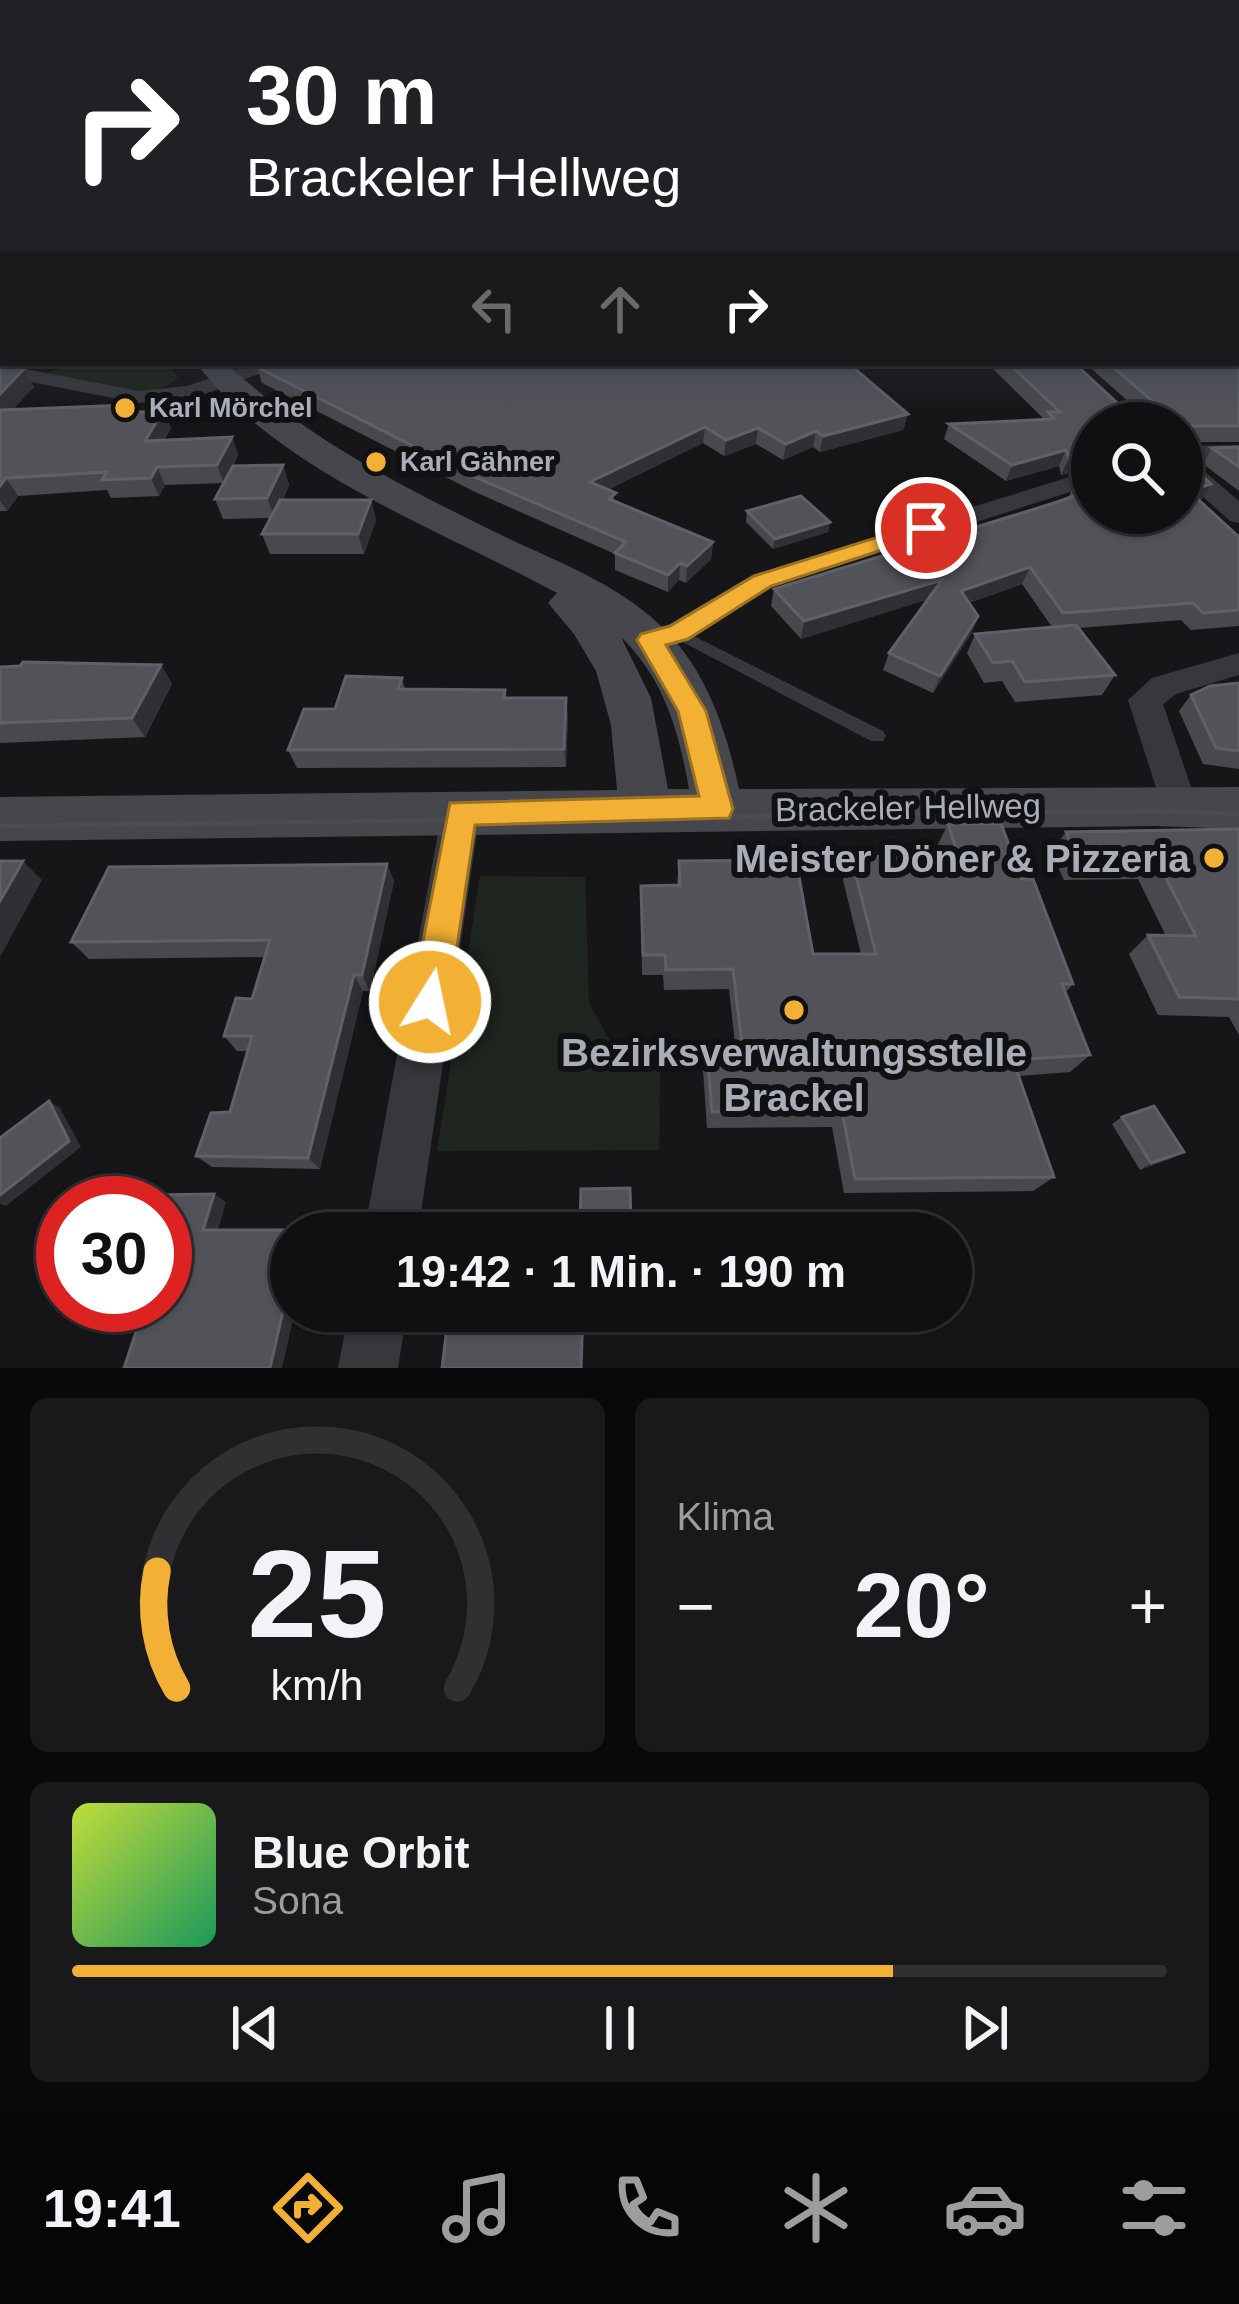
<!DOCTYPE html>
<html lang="de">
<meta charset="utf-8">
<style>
:root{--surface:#101012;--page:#19191b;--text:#f1f3f6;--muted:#9c9d9f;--line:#303032;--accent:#f2b134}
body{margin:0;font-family:Helvetica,sans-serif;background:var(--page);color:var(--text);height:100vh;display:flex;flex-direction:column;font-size:45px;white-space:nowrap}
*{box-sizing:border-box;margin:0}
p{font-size:39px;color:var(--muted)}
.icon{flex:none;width:66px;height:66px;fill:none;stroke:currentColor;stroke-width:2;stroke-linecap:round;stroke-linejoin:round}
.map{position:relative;height:1368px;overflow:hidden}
.sheet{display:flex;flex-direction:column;gap:30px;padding:30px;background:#09090a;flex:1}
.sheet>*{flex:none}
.guide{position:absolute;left:0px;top:0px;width:1239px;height:366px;box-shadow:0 3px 9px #0004,0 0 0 3px var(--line);background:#202124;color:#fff;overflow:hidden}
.tools{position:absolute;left:1071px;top:402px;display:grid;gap:24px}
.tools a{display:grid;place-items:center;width:132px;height:132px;border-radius:50%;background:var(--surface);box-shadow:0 3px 9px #0004,0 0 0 3px var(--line);font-size:60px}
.speed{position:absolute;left:36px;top:1176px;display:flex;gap:24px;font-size:60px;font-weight:700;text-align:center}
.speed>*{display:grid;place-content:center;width:156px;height:156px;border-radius:50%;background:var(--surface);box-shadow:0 3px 9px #0004,0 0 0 3px var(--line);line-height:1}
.speed .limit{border:18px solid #d22;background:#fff;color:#111}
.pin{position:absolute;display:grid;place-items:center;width:102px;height:102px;color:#fff;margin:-51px;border:6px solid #fff;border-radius:50%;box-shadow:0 3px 12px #0007}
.me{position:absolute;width:132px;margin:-66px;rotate:10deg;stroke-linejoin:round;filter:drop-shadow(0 0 9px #0008)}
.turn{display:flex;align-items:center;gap:42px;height:252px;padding:0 48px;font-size:54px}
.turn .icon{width:156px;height:156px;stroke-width:2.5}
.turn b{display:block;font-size:84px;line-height:102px}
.lanes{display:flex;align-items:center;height:114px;padding:0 48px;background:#0003;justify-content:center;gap:60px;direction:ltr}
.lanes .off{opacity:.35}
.big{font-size:90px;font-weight:700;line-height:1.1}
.sheet .tile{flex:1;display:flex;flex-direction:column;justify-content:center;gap:18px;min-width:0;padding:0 42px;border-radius:18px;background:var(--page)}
.sheet .dial{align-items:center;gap:0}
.dial svg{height:312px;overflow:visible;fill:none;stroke:var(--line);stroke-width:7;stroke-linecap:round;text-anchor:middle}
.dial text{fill:var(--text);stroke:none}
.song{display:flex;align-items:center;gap:36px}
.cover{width:144px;height:144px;border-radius:18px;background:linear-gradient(135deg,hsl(70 70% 55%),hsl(150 70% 35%))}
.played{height:12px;border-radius:6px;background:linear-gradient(90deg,var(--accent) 75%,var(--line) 75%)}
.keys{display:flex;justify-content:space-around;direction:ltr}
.heat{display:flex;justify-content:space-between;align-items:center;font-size:66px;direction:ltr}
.sheet .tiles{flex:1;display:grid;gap:30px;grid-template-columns:1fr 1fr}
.tile:last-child{grid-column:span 2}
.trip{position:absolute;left:270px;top:1212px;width:702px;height:120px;border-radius:60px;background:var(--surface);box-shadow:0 3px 9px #0004,0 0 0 3px var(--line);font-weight:700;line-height:120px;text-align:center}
.tab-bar{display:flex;height:192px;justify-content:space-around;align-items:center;background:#060607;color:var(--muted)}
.tab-bar .icon{width:84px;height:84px}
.tab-bar .current{color:var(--accent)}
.tab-bar b{font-size:54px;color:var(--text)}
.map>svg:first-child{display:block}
.green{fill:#1e261f}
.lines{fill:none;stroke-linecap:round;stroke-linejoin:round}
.lane{fill:#37383d;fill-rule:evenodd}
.street{fill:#37383d;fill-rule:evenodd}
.secondary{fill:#45474d;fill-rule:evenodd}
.tram{stroke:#4a4c52;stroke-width:4.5}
.wall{fill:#47494d}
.shaded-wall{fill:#2f3033}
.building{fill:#525359;stroke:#5f6168;stroke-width:3}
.route{fill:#f2b134;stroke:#9d7322;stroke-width:3}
.poi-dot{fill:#f2b134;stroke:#111113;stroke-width:4.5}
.labels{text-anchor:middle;stroke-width:12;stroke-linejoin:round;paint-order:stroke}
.far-poi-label{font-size:27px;font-weight:bold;fill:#a8adb8;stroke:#111113;text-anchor:start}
.street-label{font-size:33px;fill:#a8adb8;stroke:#111113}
.near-poi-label{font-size:39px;font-weight:bold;fill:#a8adb8;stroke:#111113;text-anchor:end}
</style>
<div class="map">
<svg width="1239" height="1368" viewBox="0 0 1239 1368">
<rect width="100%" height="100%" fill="#161618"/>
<!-- green -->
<g class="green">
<path d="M88,363H167L178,377C151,408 80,381 45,373Z"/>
<path d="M480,876L585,877L589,1003L609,1039L660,1071L659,1150L437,1151Z"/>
</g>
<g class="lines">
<!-- lane -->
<path class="lane" d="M678,628L883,731L886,736L883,741H871L673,637L670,633L673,629Z"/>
<!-- street -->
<g class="street">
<path d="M3,232V242L0,243V233Z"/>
<path d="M257,363H288L197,397L139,403L0,376V364L139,391L187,386Z"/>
<path d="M1239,445V459L1191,460L1239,501V523L1230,521L1182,478V446Z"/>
<path d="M1092,470V485L773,587L689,640L650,651L639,648L634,640L639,632L668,625L753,575Z"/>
<path d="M1239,653V675L1176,694L1163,704L1197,805L1191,816L1178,821L1165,816L1128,700L1152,678Z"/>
<path d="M461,796L474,801L480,812L418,1233H364L442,812L448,801Z"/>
<path d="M349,1311H407L398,1368H338Z"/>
</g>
<!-- secondary -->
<path class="secondary" d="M196,363H226C305,437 399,485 495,532C554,561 622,584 668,633C708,675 727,733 739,789L1239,787V829L1155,826L0,841V797L617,790L611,725L596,671L574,634L548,603L557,593C441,530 278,471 196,363ZM621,637C664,679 679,731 689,789H668L651,698Z"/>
<!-- tram -->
<path class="tram" d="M0,826L1164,811L1239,814"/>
</g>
<!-- wall -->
<g class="wall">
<path d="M1239,223V442H1186L1187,462L1199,501L1239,537V626L1191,630L1181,620L1079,628L1115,675L1102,695L1015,702L1002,681L984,683L967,653L975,634L1052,627L1022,584L969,603L978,616L971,634L933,693L883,670L889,653L928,599L801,639L771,606L774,589L1068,498L1076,481L1182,513L1092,423V467L1061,475L1059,466L1006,481L944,439L949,424L1044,419L987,363H1074L1126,411L1138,410L1085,363H1236Z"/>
<path d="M12,363H75L50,369Z"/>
<path d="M0,364L24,369L34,387L13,409L126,405L130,412L163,411L171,428L164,440L232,437L238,455L232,469L283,465L289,485L283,500H371L376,520L364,554H270L262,534L271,518L223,519L215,499L224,483L165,485L159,496L111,498L107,490L18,496L7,511H0Z"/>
<path d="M257,367L908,414L903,430L820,452L813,447L783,460L756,444L724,456L703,443L609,489L616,502L713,542L711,559L686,583L679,580L668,592L615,570V554L473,491L262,383Z"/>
<path d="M1239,447V491L1203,464L1212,448Z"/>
<path d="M747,511L830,522L828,532L773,549L746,522Z"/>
<path d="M161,665L172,684L145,737L0,743V667Z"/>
<path d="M402,678L405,689L505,690L506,698L568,716L566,767L297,768L288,750L335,709Z"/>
<path d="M1239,683V769L1203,764L1179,711L1191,695Z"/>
<path d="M948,824L1022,879L1073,984L1066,992L1090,1055L1070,1072L1019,1076L1054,1177L1033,1191L844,1193L832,1127L707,1128L703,1071L707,1054L736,1053L729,989L664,990L663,975H642L641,886L677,885L679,861L813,954H861L843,880L851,857L939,856L937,846Z"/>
<path d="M1239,829V1035L1229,1017L1158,1015L1129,954L1148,935L1166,936L1138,879L1064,880L1051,852L1066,832Z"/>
<path d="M387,864L394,881L370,991H363L320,1169L212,1167L196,1156L230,1112L248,1051H237L224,1036L252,999L265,957L89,959L71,942Z"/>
<path d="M1122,1117L1172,1158L1140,1170L1112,1124Z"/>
<path d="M630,1188L631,1229L581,1230L580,1224Z"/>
</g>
<!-- shaded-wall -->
<g class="shaded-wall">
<path d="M47,363H75L50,369Z"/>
<path d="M24,369L34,387L0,423V394Z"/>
<path d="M163,411L171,428L154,458L145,441Z"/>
<path d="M908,414L903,430L820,452L823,436Z"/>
<path d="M705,427L703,443L591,498L590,482Z"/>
<path d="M758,428L756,444L724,456L726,440Z"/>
<path d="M816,431L813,447L783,460L786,444Z"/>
<path d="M232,437L238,455L224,483L217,465Z"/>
<path d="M1066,450L1059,466L1006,481L1012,465Z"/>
<path d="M1092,451L1091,466L1061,475L1069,458Z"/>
<path d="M283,465L289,485L275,518L267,498Z"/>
<path d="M157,467L165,485L159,496L151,478Z"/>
<path d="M6,478L18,496L7,511L0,501V486Z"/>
<path d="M1211,484L1201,501L1182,507L1189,491Z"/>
<path d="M371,500L376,520L364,554L358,534Z"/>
<path d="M830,522L828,532L773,549L775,539Z"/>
<path d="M713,542L711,559L686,583L687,566Z"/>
<path d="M680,563L679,580L668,592V575Z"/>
<path d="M1030,567L1022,584L954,608L961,591Z"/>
<path d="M942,580L936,597L801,639L804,621Z"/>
<path d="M978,616L971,634L933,693L940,676Z"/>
<path d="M161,665L172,684L145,737L132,718Z"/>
<path d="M566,698L568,716L566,767L564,749Z"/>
<path d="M23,861L42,880L0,957V901Z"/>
<path d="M387,864L394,881L370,991L362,975Z"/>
<path d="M354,975L363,991L320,1169L308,1158Z"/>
<path d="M49,1101L60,1108L81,1147L6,1206L0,1204V1195Z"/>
<path d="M1184,1152L1172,1158L1140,1170L1151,1163Z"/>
<path d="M214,1194L226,1202L216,1237L203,1230Z"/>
<path d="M291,1276V1311H295L282,1368H270Z"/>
</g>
<!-- building -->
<g class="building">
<path d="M1236,223H1239V426H1191L1186,430L1187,462L1211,484L1189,491L1239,537V610L1203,613L1193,603L1063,613L1030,567L961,591L978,616L940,676L889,653L942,580L804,621L774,589L1051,504L1080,494L1076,481L1092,475V513H1182V423H1092V451L1069,458L1066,450L1012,465L949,424L1054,419L1048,412H1060L1008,363H1074L1126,411L1156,410V404L1108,363H1236Z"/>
<path d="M0,278H3V346L0,345Z"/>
<path d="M270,363H848L908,414L823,436L816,431L786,444L758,428L726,440L705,427L590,482L616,493L609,499L713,542L687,566L680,563L668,575L615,553L626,542L470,475L257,367Z"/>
<path d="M0,364L24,369L0,394Z"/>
<path d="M126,405L120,413L163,411L145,441L232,437L217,465L157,467L151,478L102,480L107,472L6,478L0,486V410Z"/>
<path d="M1239,447V467L1212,448Z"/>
<path d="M283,465L267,498L215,499L233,466Z"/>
<path d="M801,496L830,522L775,539L747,511Z"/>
<path d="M280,500H371L358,534H262Z"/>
<path d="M1076,625L1115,675L1025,682L1012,661L993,663L975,634Z"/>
<path d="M23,662L161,665L132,718L0,723V667L20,666Z"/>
<path d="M346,676L402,678L398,689L505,690L504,698H566L564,749L288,750L304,709H335Z"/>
<path d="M1239,683V751L1216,748L1191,695L1210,686Z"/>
<path d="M948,824H1001L1022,879H1033L1073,984H1062L1090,1055L1013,1060L1054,1177L855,1179L842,1111L712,1112L707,1054L743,1053L733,969L666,970L665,955H643L641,886L680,885L679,861L796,860L813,954H876L851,857L958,855Z"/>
<path d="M1239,829V999L1179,997L1148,935L1196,936L1156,859L1079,860L1066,832Z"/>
<path d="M0,861H23L0,901Z"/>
<path d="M387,864L362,975H354L308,1158L196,1156L211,1113L230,1112L252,1036H224L236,998L252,999L270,940L71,942L109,867Z"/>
<path d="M49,1101L69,1141L0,1195V1138Z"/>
<path d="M1154,1106L1184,1152L1151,1163L1122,1117Z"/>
<path d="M630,1188L631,1224H580L581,1189Z"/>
<path d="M214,1194L203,1230H302L301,1233H291V1276L270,1368H124L145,1305H165V1242L170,1227L165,1228V1203H153L155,1195Z"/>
<path d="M449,1311H583L581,1368H442Z"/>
</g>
<!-- sky -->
<linearGradient id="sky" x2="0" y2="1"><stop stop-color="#0c0c0d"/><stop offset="0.54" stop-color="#363c48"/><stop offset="1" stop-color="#363c48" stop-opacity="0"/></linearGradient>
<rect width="1239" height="415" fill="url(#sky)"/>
<!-- route -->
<path class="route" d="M926,522L937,528L934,533L771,586L688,639L666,645L706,711L733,809L729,818L475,825L449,1002L444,1015L430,1020L417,1015L411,1002L450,803L699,796L678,711L637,640L641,634L670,626L754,576Z"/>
<!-- markers -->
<g class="poi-dot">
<circle cx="125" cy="408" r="12"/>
<circle cx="376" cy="462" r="12"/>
<circle cx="1214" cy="858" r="12"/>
<circle cx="794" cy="1010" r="12"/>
</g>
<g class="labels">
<!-- far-poi labels -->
<g class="far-poi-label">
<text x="149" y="417">Karl Mörchel</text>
<text x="400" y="471">Karl Gähner</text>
</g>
<!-- street labels -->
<g class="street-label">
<text transform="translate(908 807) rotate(-1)" y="12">Brackeler Hellweg</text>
</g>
<!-- near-poi labels -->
<g class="near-poi-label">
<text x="1190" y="872">Meister Döner &amp; Pizzeria</text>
<text x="794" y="1066" text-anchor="middle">Bezirksverwaltungsstelle<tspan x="794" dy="45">Brackel</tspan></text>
</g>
</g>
</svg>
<div class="tools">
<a><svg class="icon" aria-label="search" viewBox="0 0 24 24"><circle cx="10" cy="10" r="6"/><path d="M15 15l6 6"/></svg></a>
</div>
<div class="speed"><div class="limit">30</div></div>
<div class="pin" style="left:926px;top:528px;background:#d93025"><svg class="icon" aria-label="arrive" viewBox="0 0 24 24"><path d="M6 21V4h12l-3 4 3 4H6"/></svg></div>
<svg class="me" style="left:430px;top:1002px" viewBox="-20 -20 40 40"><circle r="17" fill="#f2b134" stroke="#fff" stroke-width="3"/><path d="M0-11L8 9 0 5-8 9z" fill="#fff"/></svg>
<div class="trip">19:42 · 1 Min. · 190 m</div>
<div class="guide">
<div class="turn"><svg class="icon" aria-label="right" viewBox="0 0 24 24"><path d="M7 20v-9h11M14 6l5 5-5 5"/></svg><div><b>30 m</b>Brackeler Hellweg</div></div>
<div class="lanes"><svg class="icon off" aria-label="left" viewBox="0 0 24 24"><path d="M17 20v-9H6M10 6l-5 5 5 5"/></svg><svg class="icon off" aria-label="ahead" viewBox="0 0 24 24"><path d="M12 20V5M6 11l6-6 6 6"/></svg><svg class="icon" aria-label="right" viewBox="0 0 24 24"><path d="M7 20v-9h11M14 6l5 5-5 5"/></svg></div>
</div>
</div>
<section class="sheet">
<div class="tiles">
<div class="tile dial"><svg viewBox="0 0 100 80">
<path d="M14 69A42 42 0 1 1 86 69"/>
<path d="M14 69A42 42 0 0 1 9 39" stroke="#f2b134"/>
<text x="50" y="56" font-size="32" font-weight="700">25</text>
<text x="50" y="72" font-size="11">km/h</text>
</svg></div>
<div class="tile"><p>Klima</p>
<div class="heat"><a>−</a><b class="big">20°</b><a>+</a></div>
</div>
<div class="tile">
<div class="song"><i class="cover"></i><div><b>Blue Orbit</b><p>Sona</p></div></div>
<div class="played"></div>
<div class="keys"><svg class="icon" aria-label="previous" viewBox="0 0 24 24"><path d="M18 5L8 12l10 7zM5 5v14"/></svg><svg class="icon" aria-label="pause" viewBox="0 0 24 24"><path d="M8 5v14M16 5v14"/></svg><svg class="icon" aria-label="next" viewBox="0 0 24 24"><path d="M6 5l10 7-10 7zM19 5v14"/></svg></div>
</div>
</div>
</section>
<nav class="tab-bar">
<b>19:41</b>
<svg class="icon current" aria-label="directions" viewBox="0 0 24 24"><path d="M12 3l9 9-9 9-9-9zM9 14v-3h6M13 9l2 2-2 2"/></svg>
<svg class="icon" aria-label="music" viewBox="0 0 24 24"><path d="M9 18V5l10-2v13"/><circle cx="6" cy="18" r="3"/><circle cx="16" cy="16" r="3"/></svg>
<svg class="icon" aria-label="phone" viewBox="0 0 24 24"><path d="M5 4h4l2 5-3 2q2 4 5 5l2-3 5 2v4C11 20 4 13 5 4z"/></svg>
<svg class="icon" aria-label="climate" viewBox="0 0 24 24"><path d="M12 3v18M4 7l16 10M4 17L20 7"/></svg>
<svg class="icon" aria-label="car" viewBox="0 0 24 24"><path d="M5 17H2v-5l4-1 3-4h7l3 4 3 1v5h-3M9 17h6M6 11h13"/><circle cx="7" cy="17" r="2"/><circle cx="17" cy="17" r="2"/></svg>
<svg class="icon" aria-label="filters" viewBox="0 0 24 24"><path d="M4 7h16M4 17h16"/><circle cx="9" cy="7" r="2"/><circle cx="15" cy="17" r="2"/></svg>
</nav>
